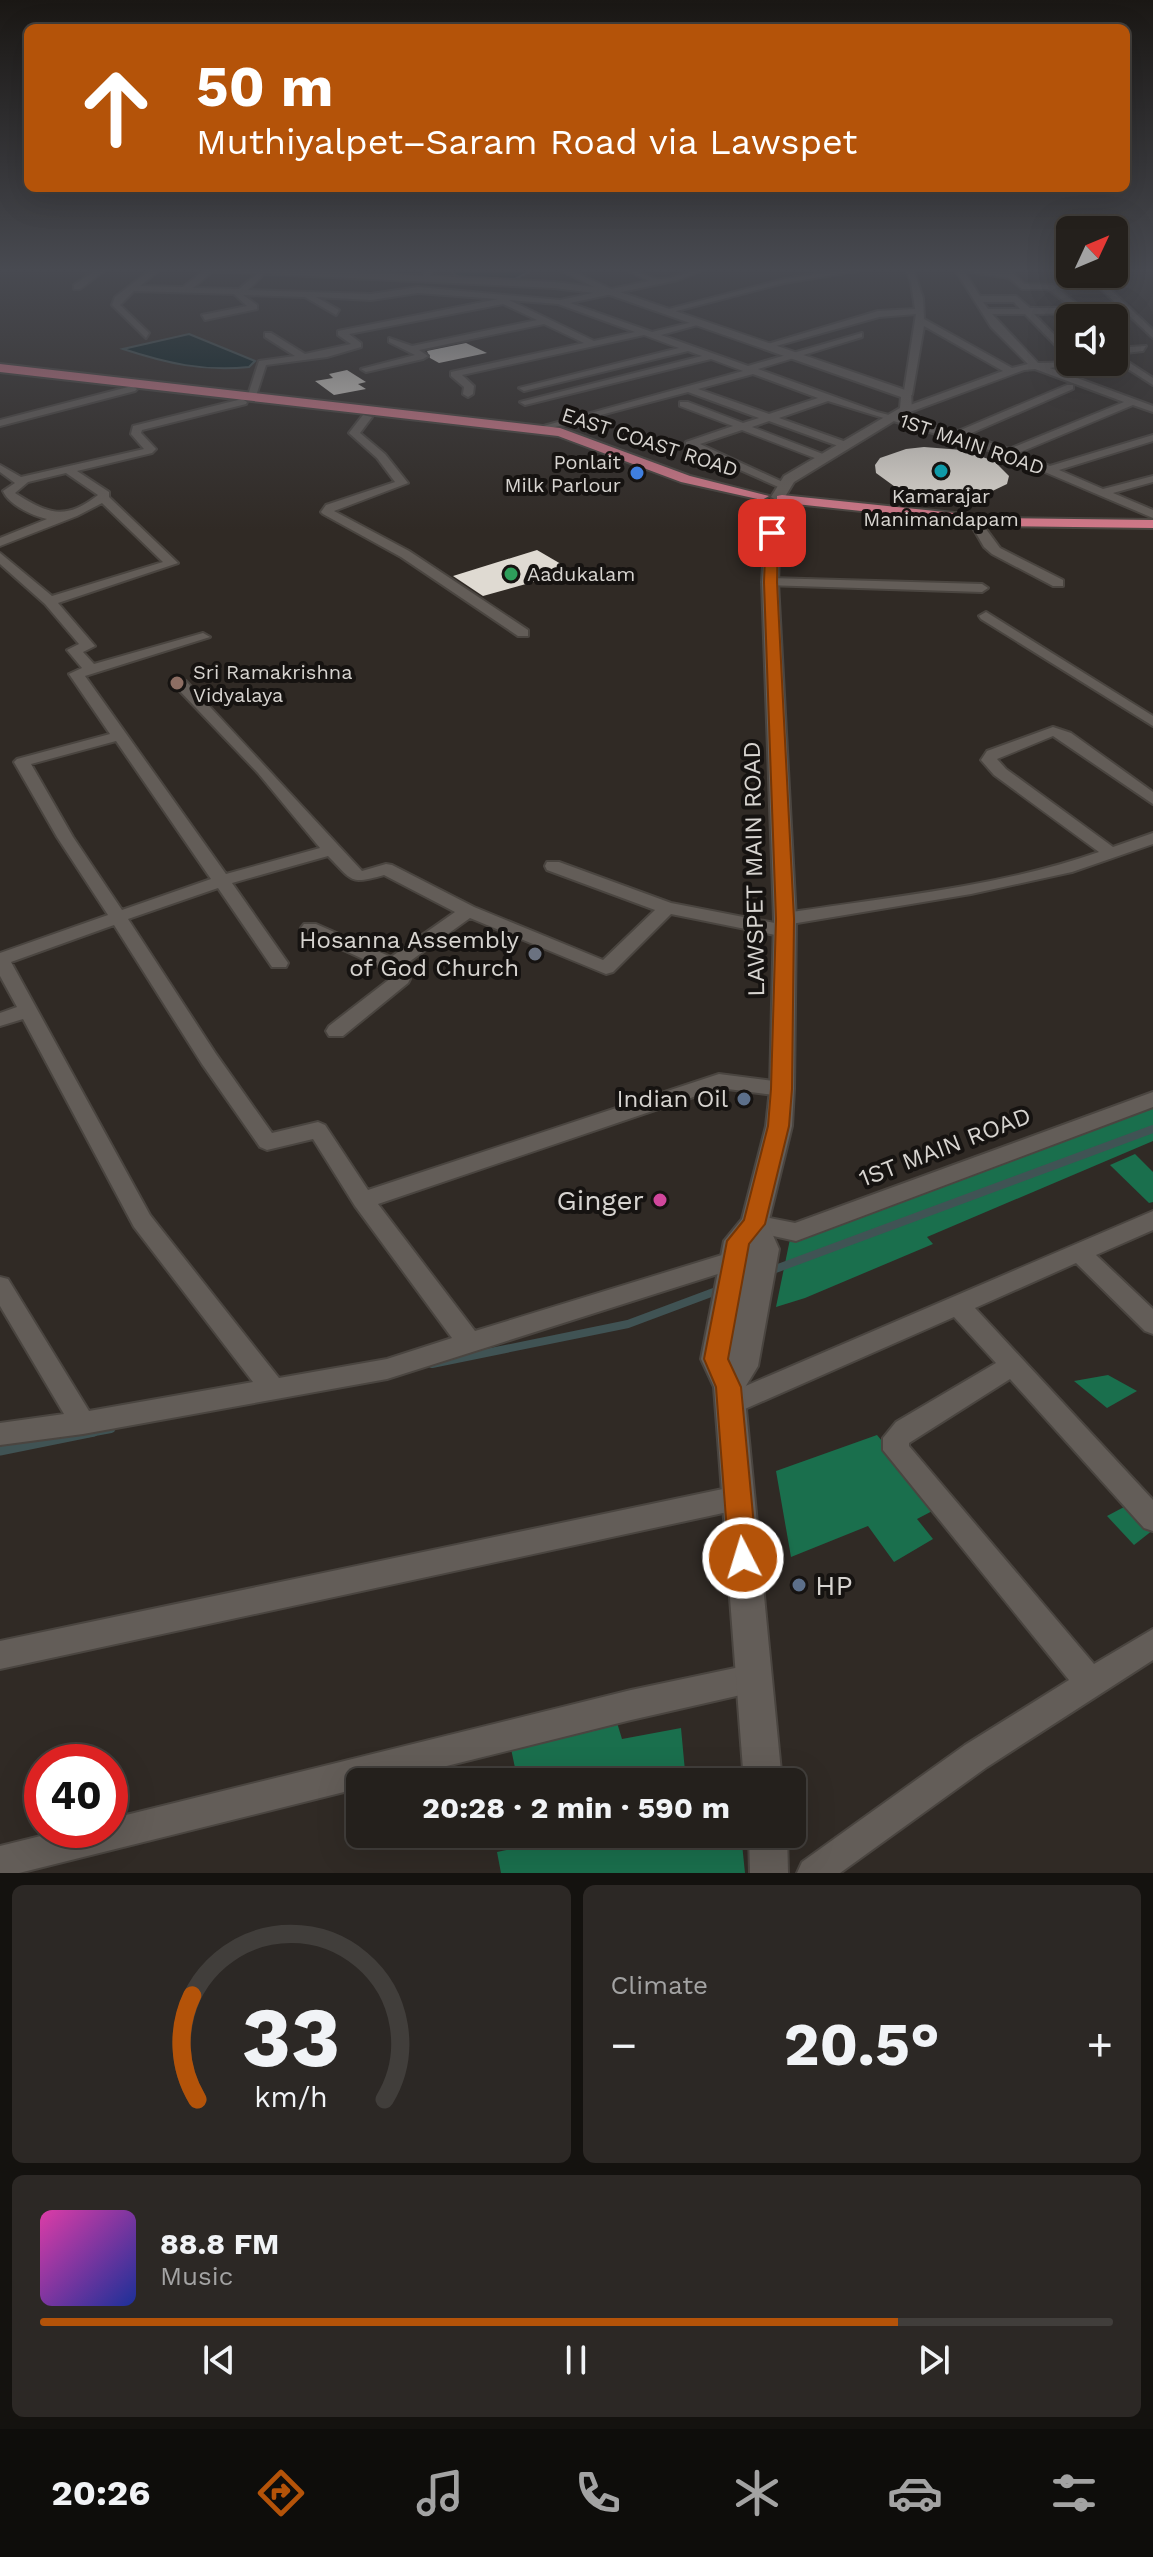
<!DOCTYPE html>
<meta charset="utf-8">
<style>
:root{--surface:#24201c;--page:#2c2825;--text:#f1f3f6;--muted:#a3a3a3;--line:#413e3b;--accent:#b45309}
body{margin:0;font-family:"Work Sans",sans-serif;background:var(--page);color:var(--text);height:100vh;display:flex;flex-direction:column;font-size:30px;white-space:nowrap}
*{box-sizing:border-box;margin:0}
p{font-size:26px;color:var(--muted)}
.icon{flex:none;width:44px;height:44px;fill:none;stroke:currentColor;stroke-width:2;stroke-linecap:round;stroke-linejoin:round}
.map{position:relative;height:1873px;overflow:hidden}
.drawer{display:flex;flex-direction:column;gap:12px;padding:12px;background:#14120f;flex:1}
.drawer>*{flex:none}
.banner{position:absolute;left:24px;top:24px;width:1106px;height:168px;border-radius:12px;box-shadow:0 8px 32px #0002,0 0 0 2px var(--line);background:#b45309;color:#fff;overflow:hidden}
.needle{width:52px;rotate:46deg}
.fabs{position:absolute;left:1056px;top:216px;display:grid;gap:16px}
.fabs a{display:grid;place-items:center;width:72px;height:72px;border-radius:12px;background:var(--surface);box-shadow:0 8px 32px #0002,0 0 0 2px var(--line);font-size:40px}
.speed{position:absolute;left:24px;top:1744px;display:flex;gap:16px;font-size:40px;font-weight:700;text-align:center}
.speed>*{display:grid;place-content:center;width:104px;height:104px;border-radius:50%;background:var(--surface);box-shadow:0 8px 32px #0002,0 0 0 2px var(--line);line-height:1}
.speed .limit{border:12px solid #d22;background:#fff;color:#111}
.pin{position:absolute;display:grid;place-items:center;width:68px;height:68px;color:#fff;margin:-34px;border-radius:16px;box-shadow:0 4px 12px #0006}
.me{position:absolute;width:88px;margin:-44px;rotate:355deg;stroke-linejoin:round;filter:drop-shadow(0 0 6px #0008)}
.turn{display:flex;align-items:center;gap:28px;height:168px;padding:0 40px;font-size:36px}
.turn .icon{width:104px;height:104px;stroke-width:2.5}
.turn b{display:block;font-size:56px;line-height:68px}
.big{font-size:60px;font-weight:700;line-height:1.1}
.drawer .card{flex:1;display:flex;flex-direction:column;justify-content:center;gap:12px;min-width:0;padding:0 28px;border-radius:12px;background:var(--page)}
.drawer .dial{align-items:center;gap:0}
.dial svg{height:208px;overflow:visible;fill:none;stroke:var(--line);stroke-width:7;stroke-linecap:round;text-anchor:middle}
.dial text{fill:var(--text);stroke:none}
.song{display:flex;align-items:center;gap:24px}
.cover{width:96px;height:96px;border-radius:12px;background:linear-gradient(135deg,hsl(320 70% 55%),hsl(230 70% 35%))}
.played{height:8px;border-radius:4px;background:linear-gradient(90deg,var(--accent) 80%,var(--line) 80%)}
.keys{display:flex;justify-content:space-around;direction:ltr}
.heat{display:flex;justify-content:space-between;align-items:center;font-size:44px;direction:ltr}
.drawer .tiles{flex:1;display:grid;gap:12px;grid-template-columns:1fr 1fr}
.card:last-child{grid-column:span 2}
.trip{position:absolute;left:346px;top:1768px;width:460px;height:80px;border-radius:12px;background:var(--surface);box-shadow:0 8px 32px #0002,0 0 0 2px var(--line);font-weight:700;line-height:80px;text-align:center}
.menu{display:flex;height:128px;justify-content:space-around;align-items:center;background:#0e0d0b;color:var(--muted)}
.menu .icon{width:56px;height:56px}
.menu .current{color:var(--accent)}
.menu b{font-size:36px;color:var(--text)}
.map>svg:first-child{display:block}
.forest{fill:#1a6f4d}
.water{fill:#001c1f;stroke:#405354;stroke-width:2}
.lines{fill:none;stroke-linecap:round;stroke-linejoin:round}
.stream-far2{stroke:#405354;stroke-width:3}
.stream-far1{stroke:#405354;stroke-width:8}
.stream{stroke:#405354;stroke-width:9}
.building{fill:#dfdad2}
.minor-casing{stroke:#4a4540;stroke-width:4}
.tertiary-casing{stroke:#4a4540;stroke-width:4}
.trunk-casing{stroke:#4a4540;stroke-width:4}
.minor{fill:#635d58;fill-rule:evenodd}
.tertiary{fill:#635d58;fill-rule:evenodd}
.trunk{fill:#d07888;fill-rule:evenodd}
.route{fill:#b45309;stroke:#753606;stroke-width:2}
.culture-dot{fill:#0f9aa8;stroke:#161311;stroke-width:3}
.shop-dot{fill:#3f7fe0;stroke:#161311;stroke-width:3}
.leisure-dot{fill:#2e9e5b;stroke:#161311;stroke-width:3}
.education-dot{fill:#8d6e63;stroke:#161311;stroke-width:3}
.worship-dot{fill:#6b7280;stroke:#161311;stroke-width:3}
.service-dot{fill:#5c6f8a;stroke:#161311;stroke-width:3}
.hotel-dot{fill:#d1479c;stroke:#161311;stroke-width:3}
.labels{text-anchor:middle;stroke-width:8;stroke-linejoin:round;paint-order:stroke}
.far-street-label{font-size:20px;fill:#d7d4d0;stroke:#161311}
.far-poi-label{font-size:20px;fill:#d7d4d0;stroke:#161311;text-anchor:start}
.street-label{font-size:24px;fill:#d7d4d0;stroke:#161311}
.poi-label{font-size:24px;fill:#d7d4d0;stroke:#161311;text-anchor:end}
.near-poi-label{font-size:28px;fill:#d7d4d0;stroke:#161311;text-anchor:end}
</style>
<div class="map">
<svg width="1153" height="1873" viewBox="0 0 1153 1873">
<rect width="100%" height="100%" fill="#302a25"/>
<!-- forest -->
<g class="forest">
<path d="M1153,1106V1141L927,1237L933,1244L805,1298L776,1307L790,1239Z"/>
<path d="M1135,1154L1153,1172V1202L1149,1203L1110,1165Z"/>
<path d="M1108,1375L1137,1391L1107,1408L1074,1381Z"/>
<path d="M877,1435L938,1508L917,1519L933,1539L894,1562L868,1526L791,1557L776,1471Z"/>
<path d="M1124,1507L1153,1530L1134,1545L1107,1516Z"/>
<path d="M615,1716L622,1739L681,1728L686,1782H518L510,1744Z"/>
<path d="M529,1834H741L745,1873H501L497,1852L531,1845Z"/>
</g>
<!-- water -->
<g class="water">
<path d="M449,268H530L529,272L513,280L457,277Z"/>
<path d="M189,334L255,361L249,367C204,372 166,363 123,349Z"/>
</g>
<g class="lines">
<!-- stream-far2 -->
<path class="stream-far2" d="M1134,313L1153,329"/>
<!-- stream-far1 -->
<g class="stream-far1">
<path d="M770,1271L1153,1129"/>
<path d="M432,1364L628,1324L719,1290"/>
<path d="M84,1434L111,1429"/>
</g>
<!-- stream -->
<path class="stream" d="M0,1451L94,1432"/>
</g>
<!-- building -->
<g class="building">
<path d="M466,343L487,353L439,363L430,358L427,351Z"/>
<path d="M347,370L366,382L358,384L366,389L334,395L315,381L333,378L329,374Z"/>
<path d="M924,447L962,450L994,461L1009,476L1007,484L982,496L939,498L898,489L876,473L875,465L880,458L906,449Z"/>
<path d="M537,550L573,571L483,596L453,576Z"/>
</g>
<g class="lines">
<!-- minor casing -->
<g class="minor-casing">
<g id="minor">
<path d="M99,268H108L80,289H74V285Z"/>
<path d="M153,268H162L140,286L183,287L207,268H216L193,288L239,289L264,268L266,272L248,290L371,294L418,287L560,300L602,291L556,268H566L611,289L649,281L622,268C636,268 646,278 659,279C675,280 692,268 709,268L678,280L570,303L652,332L701,320V324L661,335L748,366L862,333V337L758,369L877,412L956,432L1067,385H1073V389L967,435L1009,449L1124,402L1035,369L1024,370L910,412H902V408L1003,371L924,326L912,395L903,397L916,314L879,317L769,348L761,346L878,311L915,309L911,282L905,268H913L923,298L924,319L1012,368L1028,364L991,327L954,268L1003,272L999,268H1008L1024,284L1053,285L1095,318H1085L1078,313L1034,314L1070,351V360L1025,314H992L1038,363L1090,362L1050,368L1153,406V412L1133,405L1018,453L1050,466L1153,435V441L1059,470L1103,489L1153,476V482L1113,493L1153,510V518L1005,455L828,401L779,418L849,443V447H841L769,421L752,427L828,456V460H820L742,430L700,444L787,484V488L783,489L686,446V442L733,426L680,406V402H688L743,423L759,418L688,392L540,431V427L743,371L711,359L525,405L520,402L702,356L688,351L524,391L519,388L679,348L644,335L462,375L474,386L473,394L468,397L463,394L464,387L451,376V372L584,343L544,324L419,350L428,356L423,359L366,372L361,369L415,355L389,342V338L412,346L537,320L503,304L349,334L361,343V347L327,357L266,365L256,396L247,398L259,361L295,356L265,337V333H271L305,354L351,344L338,335V331L498,299L418,293L371,300L316,297L339,310L336,315L305,297L243,295L257,305V309L205,320L202,315L247,306L234,294L134,291L120,305L149,333L146,338L112,305L115,297ZM964,271L1009,278L1022,289H1048L1072,308H1030L1016,296H980ZM509,300L558,304L635,332L594,341ZM983,302H1014L1020,309H988ZM753,374L818,398L769,414L698,389Z"/>
<path d="M425,268H433L430,278L426,280L422,278Z"/>
<path d="M856,268H875L784,283L665,314L661,311L784,279Z"/>
<path d="M1085,274H1094L1153,330V338Z"/>
<path d="M1146,346L1143,351L1116,354L1153,378V385L1114,360V348Z"/>
<path d="M132,386L137,389L135,391L0,426V420Z"/>
<path d="M242,399L247,402L246,404L142,430L141,433L156,449L152,453L77,471L109,492V497L178,563L58,603L95,646L83,652L94,664L203,633L210,637L85,676L226,874L320,848L258,773L176,687L174,684L181,680L186,681L362,871L386,864L392,865L474,907L603,960L655,910L547,870L545,866L547,862H559L671,903L785,925L794,931L785,937L671,914L613,972L606,974L470,918L402,967L410,979L408,983L343,1036H329L326,1031L329,1026L391,978L385,969L304,932L301,928L304,924H316L391,957L455,912L384,875C349,885 353,881 328,856L232,883L288,963L286,967H272L218,888L128,919L216,1054L272,1133L318,1122L325,1125L368,1190L719,1074L782,1082L789,1084L792,1089L789,1094L782,1096L720,1088L378,1204L475,1331L735,1251L743,1254L746,1260L743,1266L387,1379L83,1434L0,1445V1423L64,1414L0,1306V1277L8,1279L89,1411L253,1382L134,1227L23,1019L0,1026V1013L17,1007L0,976V953L108,915L57,837L14,762L17,759L110,734L69,674L82,668L67,650L79,644L45,604L0,564V553L52,596L163,562L102,503L77,516L0,546V538L47,519C33,516 9,505 3,491L15,483L0,472V465L21,477L144,449L131,434L133,426ZM66,473L98,495C65,521 48,514 15,493L28,482ZM116,741L211,879L122,910L73,837L31,764ZM114,925L202,1064L260,1147L267,1150L313,1139L355,1206L452,1338L387,1359L279,1378L150,1215L11,962Z"/>
<path d="M363,415L372,417L360,433L385,454L408,483L334,511L409,551L528,630V636H518L401,557L323,514L321,512L326,505L395,482L377,458L349,433Z"/>
<path d="M979,524L983,525L1000,548L1063,580V586H1053L992,554L984,547L973,528Z"/>
<path d="M770,578L982,584L988,588L982,592L765,585L764,582Z"/>
<path d="M986,612L1153,716V726L981,619L979,616Z"/>
<path d="M1053,727L1071,733L1153,792V804L1053,736L997,759L1006,769L1113,847L1153,833V844L1072,872L971,894L785,925L779,923L776,919L779,915L785,913C889,897 999,887 1099,852L994,775L981,760L987,751Z"/>
<path d="M1153,1092V1107L796,1241L746,1230L743,1224L746,1218L754,1215L795,1223Z"/>
<path d="M1153,1211V1230L1096,1255L1153,1309V1334L1145,1331L1076,1263L975,1308L1153,1500V1531L1144,1528L1010,1379L909,1443V1446L1094,1664L1153,1629V1660L987,1767L840,1873H797L802,1862L965,1745L1069,1680L883,1450V1438L896,1422L996,1363L954,1317L729,1416L720,1413L717,1405L720,1397Z"/>
<path d="M737,1486L746,1489L750,1498L746,1507L737,1510L0,1669V1641Z"/>
<path d="M754,1664L764,1668L768,1678L764,1688L754,1692L631,1720L382,1782H360V1788L19,1873H0V1846L65,1830H110V1819L631,1690Z"/>
</g>
</g>
<!-- tertiary casing -->
<g class="tertiary-casing">
<g id="tertiary">
<path d="M202,268H265L554,282L611,289L911,392L912,410L794,482L783,500L778,501L771,497L784,476L900,408L901,397L610,295L554,288L207,271Z"/>
<path d="M774,505L781,509L778,582L796,919L794,1089L792,1126L768,1224L779,1249L758,1366L744,1389L782,1782H744L714,1387L701,1359L724,1241L742,1219L766,1126L770,1089L774,919L762,582L767,509Z"/>
<path d="M749,1834H787L788,1873H750Z"/>
</g>
</g>
<!-- trunk casing -->
<g class="trunk-casing">
<g id="trunk">
<path d="M0,364L560,428L690,476L769,496L762,500L681,482L558,436L0,372Z"/>
<path d="M782,495L1002,518L1153,520V528L1002,526L777,502V496Z"/>
</g>
</g>
<!-- minor -->
<use href="#minor" class="minor"/>
<!-- tertiary -->
<use href="#tertiary" class="tertiary"/>
<!-- trunk -->
<use href="#trunk" class="trunk"/>
</g>
<!-- sky -->
<linearGradient id="sky" x2="0" y2="1"><stop stop-color="#1a1714"/><stop offset="0.51" stop-color="#484a51"/><stop offset="1" stop-color="#484a51" stop-opacity="0"/></linearGradient>
<rect width="1153" height="530" fill="url(#sky)"/>
<!-- route -->
<path class="route" d="M772,530L778,533L777,582L794,919L792,1089L789,1126L765,1224L749,1244L728,1359L741,1387L757,1558L753,1567L743,1571L733,1567L729,1558L716,1387L704,1359L727,1241L744,1220L768,1126L771,1089L776,919L764,582L766,533Z"/>
<!-- markers -->
<circle class="culture-dot" cx="941" cy="471" r="8"/>
<circle class="shop-dot" cx="637" cy="473" r="8"/>
<circle class="leisure-dot" cx="511" cy="574" r="8"/>
<circle class="education-dot" cx="177" cy="683" r="8"/>
<circle class="worship-dot" cx="535" cy="954" r="8"/>
<g class="service-dot">
<circle cx="744" cy="1099" r="8"/>
<circle cx="799" cy="1585" r="8"/>
</g>
<circle class="hotel-dot" cx="660" cy="1200" r="8"/>
<g class="labels">
<!-- far-street labels -->
<g class="far-street-label">
<text transform="translate(650 442) rotate(18)" y="7">EAST COAST ROAD</text>
<text transform="translate(972 444) rotate(19)" y="7">1ST MAIN ROAD</text>
</g>
<!-- far-poi labels -->
<g class="far-poi-label">
<text x="621" y="469" text-anchor="end">Ponlait<tspan x="621" dy="23">Milk Parlour</tspan></text>
<text x="941" y="503" text-anchor="middle">Kamarajar<tspan x="941" dy="23">Manimandapam</tspan></text>
<text x="527" y="581">Aadukalam</text>
<text x="193" y="679">Sri Ramakrishna<tspan x="193" dy="23">Vidyalaya</tspan></text>
</g>
<!-- street labels -->
<g class="street-label">
<text transform="translate(754 869) rotate(-91)" y="8">LAWSPET MAIN ROAD</text>
<text transform="translate(945 1147) rotate(-21)" y="8">1ST MAIN ROAD</text>
</g>
<!-- poi labels -->
<g class="poi-label">
<text x="519" y="948">Hosanna Assembly<tspan x="519" dy="28">of God Church</tspan></text>
<text x="728" y="1107">Indian Oil</text>
</g>
<!-- near-poi labels -->
<g class="near-poi-label">
<text x="644" y="1210">Ginger</text>
<text x="815" y="1595" text-anchor="start">HP</text>
</g>
</g>
</svg>
<div class="fabs">
<a><svg class="needle" viewBox="-14 -14 28 28"><path d="M0-13l5 13h-10z" fill="#e53935"/><path d="M0 13l5-13h-10z" fill="#a3a3a3"/></svg></a>
<a><svg class="icon" aria-label="sound" viewBox="0 0 24 24"><path d="M4 9h4l5-4v14l-5-4H4zM17 9q2 3 0 6"/></svg></a>
</div>
<div class="speed"><div class="limit">40</div></div>
<div class="pin" style="left:772px;top:533px;background:#d93025"><svg class="icon" aria-label="arrive" viewBox="0 0 24 24"><path d="M6 21V4h12l-3 4 3 4H6"/></svg></div>
<svg class="me" style="left:743px;top:1558px" viewBox="-20 -20 40 40"><circle r="17" fill="#b45309" stroke="#fff" stroke-width="3"/><path d="M0-11L8 9 0 5-8 9z" fill="#fff"/></svg>
<div class="trip">20:28 · 2 min · 590 m</div>
<div class="banner">
<div class="turn"><svg class="icon" aria-label="ahead" viewBox="0 0 24 24"><path d="M12 20V5M6 11l6-6 6 6"/></svg><div><b>50 m</b>Muthiyalpet–Saram Road via Lawspet</div></div>
</div>
</div>
<section class="drawer">
<div class="tiles">
<div class="card dial"><svg viewBox="0 0 100 80">
<path d="M14 69A42 42 0 1 1 86 69"/>
<path d="M14 69A42 42 0 0 1 12 29" stroke="#b45309"/>
<text x="50" y="56" font-size="32" font-weight="700">33</text>
<text x="50" y="72" font-size="11">km/h</text>
</svg></div>
<div class="card"><p>Climate</p>
<div class="heat"><a>−</a><b class="big">20.5°</b><a>+</a></div>
</div>
<div class="card">
<div class="song"><i class="cover"></i><div><b>88.8 FM</b><p>Music</p></div></div>
<div class="played"></div>
<div class="keys"><svg class="icon" aria-label="previous" viewBox="0 0 24 24"><path d="M18 5L8 12l10 7zM5 5v14"/></svg><svg class="icon" aria-label="pause" viewBox="0 0 24 24"><path d="M8 5v14M16 5v14"/></svg><svg class="icon" aria-label="next" viewBox="0 0 24 24"><path d="M6 5l10 7-10 7zM19 5v14"/></svg></div>
</div>
</div>
</section>
<nav class="menu">
<b>20:26</b>
<svg class="icon current" aria-label="directions" viewBox="0 0 24 24"><path d="M12 3l9 9-9 9-9-9zM9 14v-3h6M13 9l2 2-2 2"/></svg>
<svg class="icon" aria-label="music" viewBox="0 0 24 24"><path d="M9 18V5l10-2v13"/><circle cx="6" cy="18" r="3"/><circle cx="16" cy="16" r="3"/></svg>
<svg class="icon" aria-label="phone" viewBox="0 0 24 24"><path d="M5 4h4l2 5-3 2q2 4 5 5l2-3 5 2v4C11 20 4 13 5 4z"/></svg>
<svg class="icon" aria-label="climate" viewBox="0 0 24 24"><path d="M12 3v18M4 7l16 10M4 17L20 7"/></svg>
<svg class="icon" aria-label="car" viewBox="0 0 24 24"><path d="M5 17H2v-5l4-1 3-4h7l3 4 3 1v5h-3M9 17h6M6 11h13"/><circle cx="7" cy="17" r="2"/><circle cx="17" cy="17" r="2"/></svg>
<svg class="icon" aria-label="filters" viewBox="0 0 24 24"><path d="M4 7h16M4 17h16"/><circle cx="9" cy="7" r="2"/><circle cx="15" cy="17" r="2"/></svg>
</nav>
